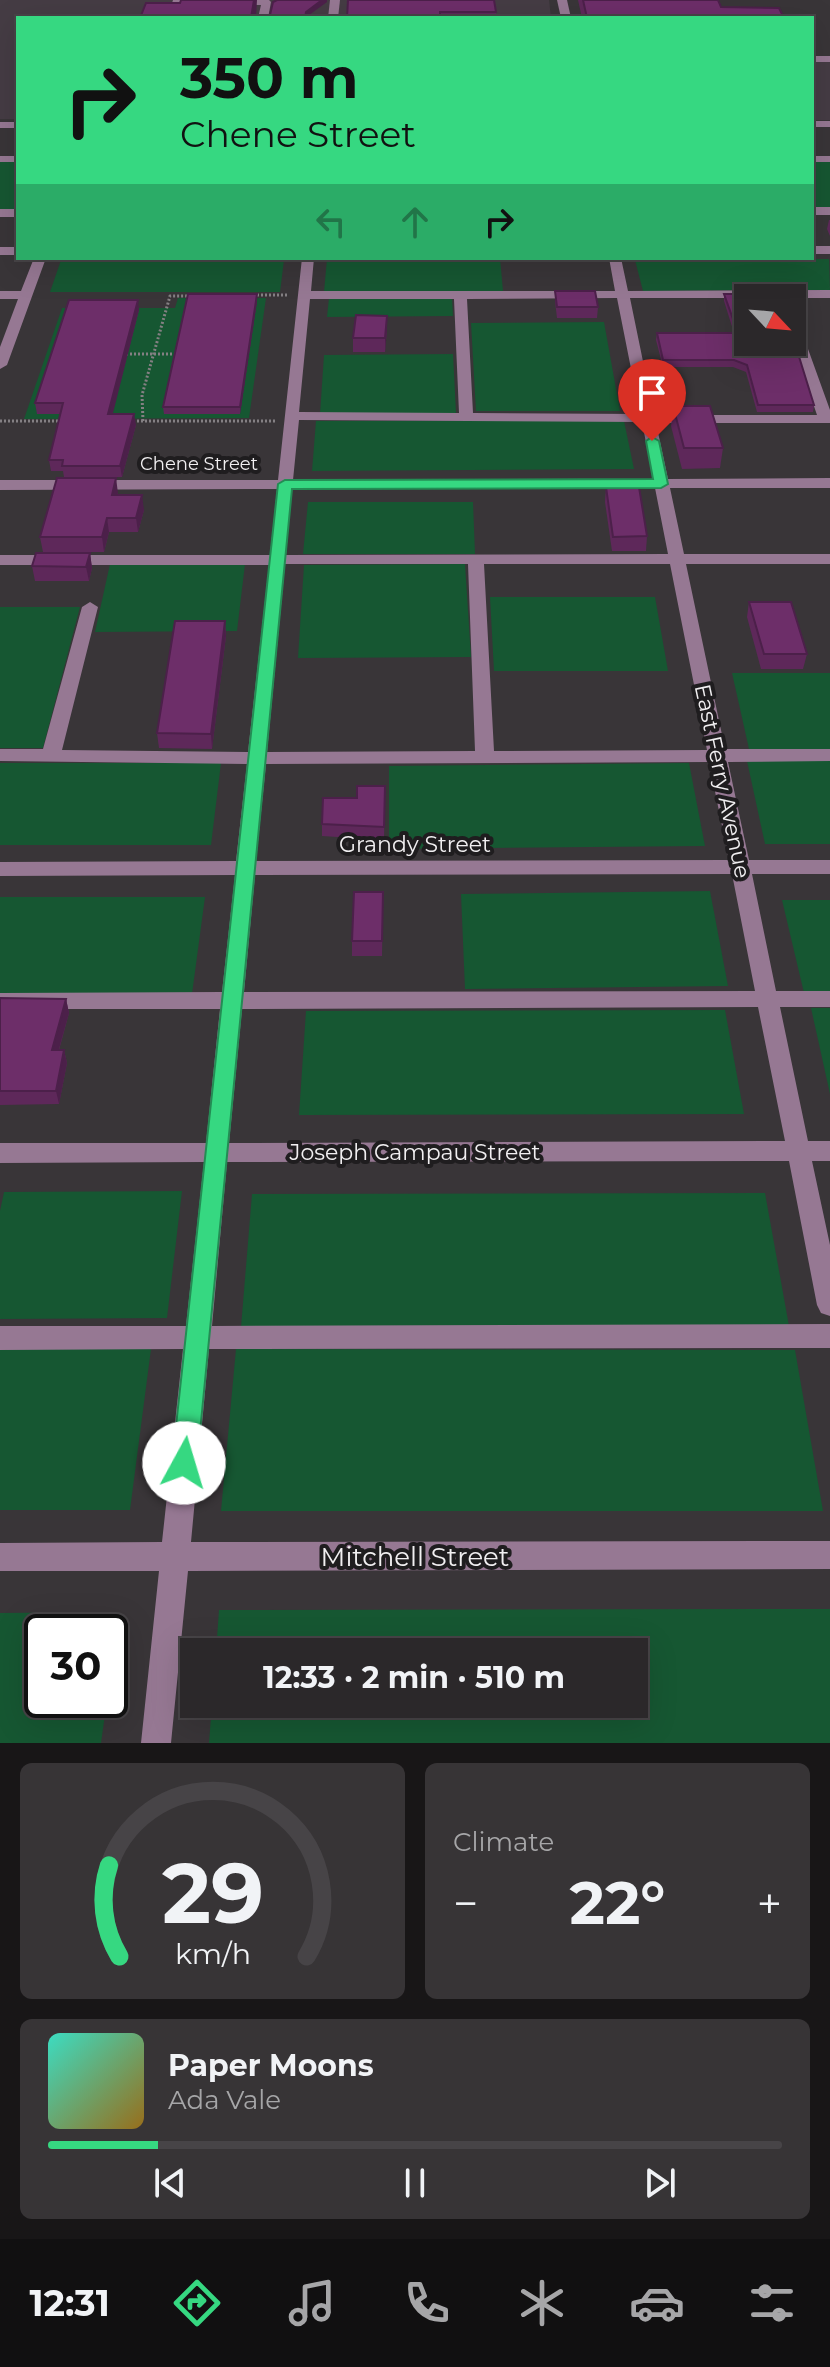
<!DOCTYPE html>
<meta charset="utf-8">
<style>
:root{--surface:#2b282a;--page:#373436;--text:#f1f3f6;--muted:#a6a6a8;--line:#474447;--accent:#36d881}
body{margin:0;font-family:Montserrat,sans-serif;background:var(--page);color:var(--text);height:100vh;display:flex;flex-direction:column;font-size:30px;white-space:nowrap}
*{box-sizing:border-box;margin:0}
p{font-size:26px;color:var(--muted)}
.icon{flex:none;width:44px;height:44px;fill:none;stroke:currentColor;stroke-width:2;stroke-linecap:round;stroke-linejoin:round}
.map{position:relative;height:1743px;overflow:hidden}
.drawer{display:flex;flex-direction:column;gap:20px;padding:20px;background:#181617;flex:1}
.drawer>*{flex:none}
.guide{position:absolute;left:16px;top:16px;width:798px;height:244px;border-radius:0px;box-shadow:0 8px 32px #0002,0 0 0 2px var(--line);background:#36d881;color:#111;overflow:hidden}
.needle{width:52px;rotate:116deg}
.buttons{position:absolute;left:734px;top:284px;display:grid;gap:16px}
.buttons a{display:grid;place-items:center;width:72px;height:72px;border-radius:0px;background:var(--surface);box-shadow:0 8px 32px #0002,0 0 0 2px var(--line);font-size:40px}
.speed{position:absolute;left:24px;top:1614px;display:flex;gap:16px;font-size:40px;font-weight:700;text-align:center}
.speed>*{display:grid;place-content:center;width:104px;height:104px;border-radius:50%;background:var(--surface);box-shadow:0 8px 32px #0002,0 0 0 2px var(--line);line-height:1}
.speed .limit{border:4px solid #111;border-radius:12px;background:#fff;color:#111}
.pin{position:absolute;display:grid;place-items:center;width:68px;height:68px;color:#fff;margin:-82px -34px;border-radius:50% 50% 50% 0;rotate:-45deg;box-shadow:0 0 8px #0007}
.pin .icon{rotate:45deg}
.me{position:absolute;width:88px;margin:-44px;rotate:6deg;stroke-linejoin:round;filter:drop-shadow(0 0 6px #0008)}
.turn{display:flex;align-items:center;gap:28px;height:168px;padding:0 32px;font-size:36px}
.turn .icon{width:104px;height:104px;stroke-width:2.5}
.turn b{display:block;font-size:56px;line-height:68px}
.lanes{display:flex;align-items:center;height:76px;padding:0 32px;background:#0003;justify-content:center;gap:40px;direction:ltr}
.lanes .off{opacity:.35}
.big{font-size:60px;font-weight:700;line-height:1.1}
.drawer .tile{flex:1;display:flex;flex-direction:column;justify-content:center;gap:12px;min-width:0;padding:0 28px;border-radius:12px;background:var(--page)}
.drawer .dial{align-items:center;gap:0}
.dial svg{height:208px;overflow:visible;fill:none;stroke:var(--line);stroke-width:7;stroke-linecap:round;text-anchor:middle}
.dial text{fill:var(--text);stroke:none}
.song{display:flex;align-items:center;gap:24px}
.cover{width:96px;height:96px;border-radius:12px;background:linear-gradient(135deg,hsl(170 70% 55%),hsl(40 70% 35%))}
.played{height:8px;border-radius:4px;background:linear-gradient(90deg,var(--accent) 15%,var(--line) 15%)}
.keys{display:flex;justify-content:space-around;direction:ltr}
.heat{display:flex;justify-content:space-between;align-items:center;font-size:44px;direction:ltr}
.drawer .tiles{flex:1;display:grid;gap:20px;grid-template-columns:1fr 1fr}
.tile:last-child{grid-column:span 2}
.trip{position:absolute;left:180px;top:1638px;width:468px;height:80px;border-radius:0px;background:var(--surface);box-shadow:0 8px 32px #0002,0 0 0 2px var(--line);font-weight:700;line-height:80px;text-align:center}
.dock{display:flex;height:128px;justify-content:space-around;align-items:center;background:#111011;color:var(--muted)}
.dock .icon{width:56px;height:56px}
.dock .selected{color:var(--accent)}
.dock b{font-size:36px;color:var(--text)}
.map>svg:first-child{display:block}
.built{fill:#453c44}
.green{fill:#165732}
.lines{fill:none;stroke-linecap:round;stroke-linejoin:round}
.path{stroke:#848083;stroke-width:3;stroke-dasharray:2 2;stroke-linecap:butt}
.minor{fill:#967893;fill-rule:evenodd}
.wall{fill:#5e285a}
.shaded-wall{fill:#4c204a}
.building{fill:#6d2e69;stroke:#4c204a;stroke-width:2}
.route{fill:#36d881;stroke:#238c54;stroke-width:2}
.labels{text-anchor:middle;stroke-width:8;stroke-linejoin:round;paint-order:stroke}
.far-street-label{font-size:18px;fill:#f1eff1;stroke:#1f1d1f}
.street-label{font-size:22px;fill:#f1eff1;stroke:#1f1d1f}
.near-street-label{font-size:26px;fill:#f1eff1;stroke:#1f1d1f}
</style>
<div class="map">
<svg width="830" height="1743" viewBox="0 0 830 1743">
<rect width="100%" height="100%" fill="#393538"/>
<!-- built -->
<g class="built">
<path d="M0,0H549L551,18H18V119H0Z"/>
<rect x="812" y="57" width="18" height="63"/>
</g>
<!-- green -->
<g class="green">
<rect x="0" y="161" width="18" height="48"/>
<rect x="812" y="161" width="18" height="48"/>
<path d="M500,258L503,291L324,292L327,259Z"/>
<path d="M829,259L830,290L643,291L635,260Z"/>
<path d="M61,260H284L280,292H50Z"/>
<path d="M178,298H266L249,418L24,419L62,308H175Z"/>
<path d="M329,298H452L453,316L327,317Z"/>
<path d="M604,322L620,411H476L471,323Z"/>
<path d="M453,354L456,413L320,414L324,355Z"/>
<path d="M316,421H624L634,469L312,471Z"/>
<path d="M308,502H473L475,554H303Z"/>
<path d="M110,564H245L237,631L95,632Z"/>
<path d="M465,564L471,657L298,658L304,565Z"/>
<path d="M490,597H655L668,671H494Z"/>
<path d="M0,607H80L43,748H0Z"/>
<path d="M732,673H830V749H749Z"/>
<path d="M747,761H830V844H765Z"/>
<path d="M0,763H221L211,845H0Z"/>
<path d="M689,763L705,846L389,849V766Z"/>
<path d="M710,891L728,986L465,989L461,894Z"/>
<path d="M0,897H205L192,994H0Z"/>
<path d="M782,900H830V993H804Z"/>
<path d="M811,1008H830V1094Z"/>
<path d="M725,1010L744,1114L299,1115L306,1011Z"/>
<path d="M182,1191L167,1318L0,1319V1211L4,1192Z"/>
<path d="M765,1193L789,1326L241,1327L252,1194Z"/>
<path d="M0,1349H151L130,1510H0Z"/>
<path d="M236,1349L795,1350L823,1511H221Z"/>
<path d="M830,1609V1743H209L212,1704H634V1652H216L219,1610Z"/>
<path d="M117,1612L110,1672V1632H42V1700H107L101,1743H0V1613Z"/>
</g>
<g class="lines">
<!-- path -->
<g class="path">
<path d="M253,295H287"/>
<path d="M122,354H180"/>
<path d="M0,421H63"/>
<path d="M129,421H275"/>
<path d="M143,421L142,395L170,296H191"/>
</g>
<!-- minor -->
<g class="minor">
<path d="M173,0H269L271,2L268,18H258L261,5H180L177,18H167Z"/>
<path d="M330,0H340L338,18H328Z"/>
<path d="M557,0H567L571,18H561Z"/>
<rect x="812" y="56" width="18" height="6"/>
<rect x="812" y="121" width="18" height="6"/>
<rect x="0" y="122" width="18" height="6"/>
<rect x="0" y="156" width="18" height="6"/>
<rect x="812" y="156" width="18" height="6"/>
<rect x="812" y="207" width="18" height="8"/>
<rect x="0" y="209" width="18" height="8"/>
<rect x="812" y="246" width="18" height="8"/>
<rect x="0" y="247" width="18" height="8"/>
<path d="M34,258H46L7,365L0,369V347L18,299H0V291H21Z"/>
<path d="M302,258H314L311,291H615L609,258H621L628,291L830,290V298H630L654,415H817L792,342V320L799,324L830,410V423H656L668,479L830,478V488H670L684,554H830V564H686L725,749H830V761L728,762L749,860H830V874H752L776,991H830V1007H780L808,1141H830V1161H812L830,1245V1316L821,1313L817,1305L789,1161L227,1162L212,1326L830,1324V1348L209,1349L191,1542L830,1541V1569L188,1571L171,1743H141L159,1571H0V1543L162,1542L183,1349L0,1350V1326H186L204,1162L0,1163V1143H206L220,1009H0V993L222,992L235,875L0,876V862L236,861L247,764L0,761V749H43L82,607L90,602L98,607L62,750L248,752L269,565H0V555H270L277,489L0,490V480H278ZM617,298L640,414L473,413L467,299ZM310,299H454L459,413L299,412ZM299,420L642,422L653,479L293,480ZM655,488L668,554L286,555L292,489ZM285,564H468L475,751L267,752ZM484,564H670L707,750L494,751ZM709,762L729,860L256,861L266,764ZM732,874L755,991L244,992L255,875ZM758,1007L785,1141L229,1143L242,1009Z"/>
</g>
</g>
<!-- wall -->
<g class="wall">
<path d="M348,0L496,12V18H347Z"/>
<path d="M578,0H718L721,7L784,18H582Z"/>
<path d="M829,220H830V236L827,229Z"/>
<path d="M555,291L598,307L597,318H557L555,301Z"/>
<path d="M724,294L814,405L813,412H757L746,372L733,367H663L656,340L657,333H734L724,301Z"/>
<path d="M257,301L240,414H164L163,407Z"/>
<path d="M139,310L112,414L136,425L122,477H64L63,471H51L49,460L60,414H37L35,403Z"/>
<path d="M387,329L385,352H353V338Z"/>
<path d="M673,406L723,448L720,468L682,469L671,426Z"/>
<path d="M606,487L647,536L646,551H612L605,502Z"/>
<path d="M118,493V495L144,510L138,532H109L104,552H43L40,537Z"/>
<path d="M90,553L92,568L89,581H35L32,566Z"/>
<path d="M749,602L807,654L803,669H761L747,617Z"/>
<path d="M225,621L226,636L212,749L159,748L157,733Z"/>
<path d="M385,786L384,840L322,836V824L357,798Z"/>
<path d="M383,892L382,956H352V941Z"/>
<path d="M0,998L66,999L69,1013L59,1050H64L67,1063L59,1104L0,1105Z"/>
</g>
<!-- shaded-wall -->
<g class="shaded-wall">
<path d="M254,0H257L256,18H251Z"/>
<path d="M322,0H327V2L305,18L306,12Z"/>
<path d="M257,294V301L240,414V407Z"/>
<path d="M138,300L139,310L110,425L108,414Z"/>
<path d="M387,316V329L385,352V338Z"/>
<path d="M134,414L136,425L122,477L120,466Z"/>
<path d="M116,478L118,493L114,509L112,495Z"/>
<path d="M142,495L144,510L138,532L136,518Z"/>
<path d="M107,518L109,532L104,552L102,537Z"/>
<path d="M90,553L92,568L89,581L86,567Z"/>
<path d="M225,621L226,636L212,749L211,734Z"/>
<path d="M66,999L69,1013L55,1063L52,1050Z"/>
<path d="M64,1050L67,1063L59,1104L56,1091Z"/>
</g>
<!-- building -->
<g class="building">
<path d="M181,0H254L251,18H140L146,3H180Z"/>
<path d="M277,0H322L306,12L305,18H265L263,15H270L273,2Z"/>
<path d="M348,0H494L496,12H440V18H347Z"/>
<path d="M583,0H718L721,7L779,8L784,18H587Z"/>
<path d="M555,291H595L598,307H557Z"/>
<path d="M188,294H257L240,407H163Z"/>
<path d="M724,294H779L781,298H748V342H792V334L814,405H758L747,365L734,360H663L657,333H738Z"/>
<path d="M69,300H138L108,414H134L120,466H62L63,460H49L63,403H35Z"/>
<path d="M356,315L387,316L385,338H353Z"/>
<path d="M673,406H710L723,448H684Z"/>
<path d="M57,478H116L112,495H142L136,518H107L102,537H40Z"/>
<path d="M606,487H639L647,536L613,537Z"/>
<path d="M36,553H90L86,567L32,566Z"/>
<path d="M749,602H791L807,654H764Z"/>
<path d="M175,621H225L211,734L157,733Z"/>
<path d="M357,786H385L384,827L322,824L323,798H357Z"/>
<path d="M354,892H383L382,941H352Z"/>
<path d="M0,998L66,999L52,1050H64L56,1091H0Z"/>
</g>
<!-- route -->
<path class="route" d="M652,437L659,441L668,484L661,488L292,489L197,1463L193,1472L184,1475L176,1472L172,1463L278,484L285,480L653,479L646,441Z"/>
<g class="labels">
<!-- far-street labels -->
<g class="far-street-label">
<text x="199" y="470">Chene Street</text>
</g>
<!-- street labels -->
<g class="street-label">
<text transform="translate(723 781) rotate(78)" y="8">East Ferry Avenue</text>
<text x="415" y="852">Grandy Street</text>
<text x="415" y="1160">Joseph Campau Street</text>
</g>
<!-- near-street labels -->
<g class="near-street-label">
<text x="415" y="1566">Mitchell Street</text>
</g>
</g>
</svg>
<div class="buttons">
<a><svg class="needle" viewBox="-14 -14 28 28"><path d="M0-13l5 13h-10z" fill="#e53935"/><path d="M0 13l5-13h-10z" fill="#a6a6a8"/></svg></a>
</div>
<div class="speed"><div class="limit">30</div></div>
<div class="pin" style="left:652px;top:441px;background:#d93025"><svg class="icon" aria-label="arrive" viewBox="0 0 24 24"><path d="M6 21V4h12l-3 4 3 4H6"/></svg></div>
<svg class="me" style="left:184px;top:1463px" viewBox="-20 -20 40 40"><circle r="19" fill="#fff"/><path d="M0-13L10 11 0 6-10 11z" fill="#36d881"/></svg>
<div class="trip">12:33 · 2 min · 510 m</div>
<div class="guide">
<div class="turn"><svg class="icon" aria-label="right" viewBox="0 0 24 24"><path d="M7 20v-9h11M14 6l5 5-5 5"/></svg><div><b>350 m</b>Chene Street</div></div>
<div class="lanes"><svg class="icon off" aria-label="left" viewBox="0 0 24 24"><path d="M17 20v-9H6M10 6l-5 5 5 5"/></svg><svg class="icon off" aria-label="ahead" viewBox="0 0 24 24"><path d="M12 20V5M6 11l6-6 6 6"/></svg><svg class="icon" aria-label="right" viewBox="0 0 24 24"><path d="M7 20v-9h11M14 6l5 5-5 5"/></svg></div>
</div>
</div>
<section class="drawer">
<div class="tiles">
<div class="tile dial"><svg viewBox="0 0 100 80">
<path d="M14 69A42 42 0 1 1 86 69"/>
<path d="M14 69A42 42 0 0 1 10 34" stroke="#36d881"/>
<text x="50" y="56" font-size="32" font-weight="700">29</text>
<text x="50" y="72" font-size="11">km/h</text>
</svg></div>
<div class="tile"><p>Climate</p>
<div class="heat"><a>−</a><b class="big">22°</b><a>+</a></div>
</div>
<div class="tile">
<div class="song"><i class="cover"></i><div><b>Paper Moons</b><p>Ada Vale</p></div></div>
<div class="played"></div>
<div class="keys"><svg class="icon" aria-label="previous" viewBox="0 0 24 24"><path d="M18 5L8 12l10 7zM5 5v14"/></svg><svg class="icon" aria-label="pause" viewBox="0 0 24 24"><path d="M8 5v14M16 5v14"/></svg><svg class="icon" aria-label="next" viewBox="0 0 24 24"><path d="M6 5l10 7-10 7zM19 5v14"/></svg></div>
</div>
</div>
</section>
<nav class="dock">
<b>12:31</b>
<svg class="icon selected" aria-label="directions" viewBox="0 0 24 24"><path d="M12 3l9 9-9 9-9-9zM9 14v-3h6M13 9l2 2-2 2"/></svg>
<svg class="icon" aria-label="music" viewBox="0 0 24 24"><path d="M9 18V5l10-2v13"/><circle cx="6" cy="18" r="3"/><circle cx="16" cy="16" r="3"/></svg>
<svg class="icon" aria-label="phone" viewBox="0 0 24 24"><path d="M5 4h4l2 5-3 2q2 4 5 5l2-3 5 2v4C11 20 4 13 5 4z"/></svg>
<svg class="icon" aria-label="climate" viewBox="0 0 24 24"><path d="M12 3v18M4 7l16 10M4 17L20 7"/></svg>
<svg class="icon" aria-label="car" viewBox="0 0 24 24"><path d="M5 17H2v-5l4-1 3-4h7l3 4 3 1v5h-3M9 17h6M6 11h13"/><circle cx="7" cy="17" r="2"/><circle cx="17" cy="17" r="2"/></svg>
<svg class="icon" aria-label="filters" viewBox="0 0 24 24"><path d="M4 7h16M4 17h16"/><circle cx="9" cy="7" r="2"/><circle cx="15" cy="17" r="2"/></svg>
</nav>
